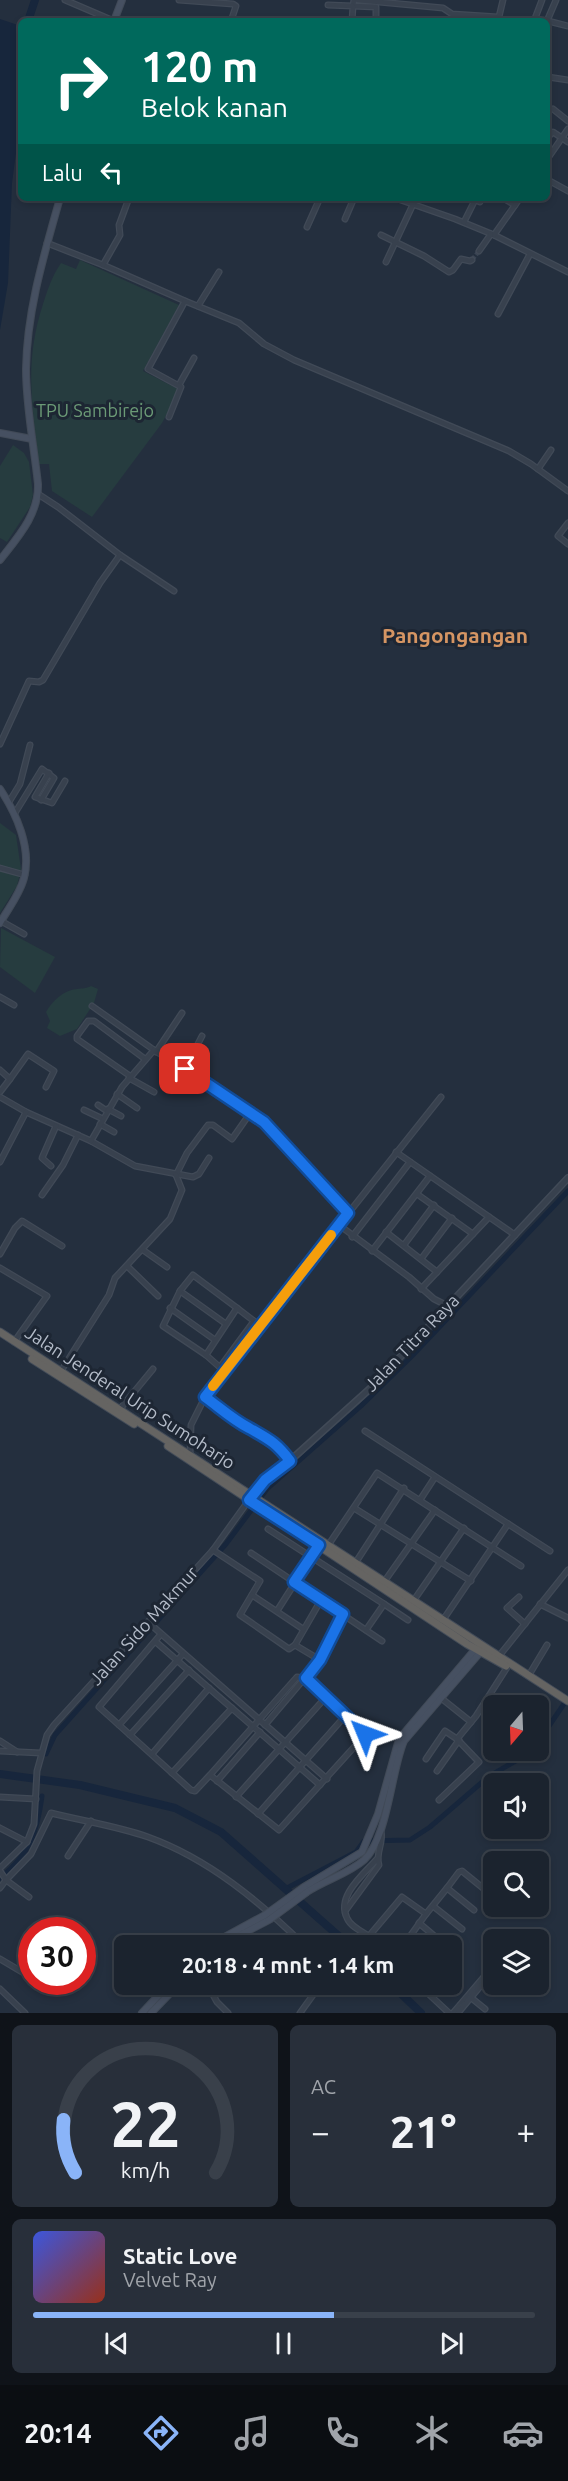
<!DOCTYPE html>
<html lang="id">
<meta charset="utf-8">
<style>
:root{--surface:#1b232e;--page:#282f3a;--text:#f1f3f6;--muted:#a0a4aa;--line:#39404a;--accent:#8ab4f8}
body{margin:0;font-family:Ubuntu,sans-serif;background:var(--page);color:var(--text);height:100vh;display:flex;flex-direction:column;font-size:22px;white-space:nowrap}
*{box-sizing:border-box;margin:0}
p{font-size:20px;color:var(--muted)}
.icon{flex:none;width:33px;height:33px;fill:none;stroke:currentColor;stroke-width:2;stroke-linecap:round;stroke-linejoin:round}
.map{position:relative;height:2013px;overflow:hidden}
.drawer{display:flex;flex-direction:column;gap:12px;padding:12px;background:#0f1319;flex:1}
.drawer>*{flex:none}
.top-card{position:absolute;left:18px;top:18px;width:532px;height:183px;border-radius:9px;box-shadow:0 3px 9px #0003,0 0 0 2px var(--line);background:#00695c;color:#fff;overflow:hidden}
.needle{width:39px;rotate:199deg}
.tools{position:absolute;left:483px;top:1695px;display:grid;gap:12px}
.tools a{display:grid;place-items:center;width:66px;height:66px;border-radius:9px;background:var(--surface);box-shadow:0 3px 9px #0003,0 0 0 2px var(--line);font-size:30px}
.speed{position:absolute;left:18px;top:1917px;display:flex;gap:12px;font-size:30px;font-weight:700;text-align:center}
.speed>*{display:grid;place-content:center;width:78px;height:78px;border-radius:50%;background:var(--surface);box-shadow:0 3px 9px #0003,0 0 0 2px var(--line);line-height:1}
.speed .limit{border:9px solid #d22;background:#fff;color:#111}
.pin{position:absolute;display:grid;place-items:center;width:51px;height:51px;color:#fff;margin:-26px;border-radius:12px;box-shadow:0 3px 9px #0006}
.me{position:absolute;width:66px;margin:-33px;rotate:314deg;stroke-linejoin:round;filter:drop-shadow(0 0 4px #0008)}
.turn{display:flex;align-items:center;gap:21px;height:126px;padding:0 24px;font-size:27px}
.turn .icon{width:78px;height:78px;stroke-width:2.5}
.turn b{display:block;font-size:42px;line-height:51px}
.then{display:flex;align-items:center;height:57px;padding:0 24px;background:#0003;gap:12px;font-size:22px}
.big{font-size:45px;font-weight:700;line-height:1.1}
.drawer .widget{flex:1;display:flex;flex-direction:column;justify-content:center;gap:9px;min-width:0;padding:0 21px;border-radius:9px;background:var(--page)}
.drawer .dial{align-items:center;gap:0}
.dial svg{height:156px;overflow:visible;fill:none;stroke:var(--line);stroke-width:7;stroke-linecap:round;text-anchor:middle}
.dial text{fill:var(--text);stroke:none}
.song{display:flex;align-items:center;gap:18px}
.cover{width:72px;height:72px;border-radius:9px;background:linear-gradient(135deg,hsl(230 70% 55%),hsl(10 70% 35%))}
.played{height:6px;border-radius:3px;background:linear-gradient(90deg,var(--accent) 60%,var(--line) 60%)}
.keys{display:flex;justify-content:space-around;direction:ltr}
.heat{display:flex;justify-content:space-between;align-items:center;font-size:33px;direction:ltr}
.drawer .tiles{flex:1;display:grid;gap:12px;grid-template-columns:1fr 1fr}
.widget:last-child{grid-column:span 2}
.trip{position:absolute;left:114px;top:1935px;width:348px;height:60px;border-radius:9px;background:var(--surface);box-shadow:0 3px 9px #0003,0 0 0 2px var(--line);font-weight:700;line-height:60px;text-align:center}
.dock{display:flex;height:96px;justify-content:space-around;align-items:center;background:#0b0e12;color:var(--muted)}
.dock .icon{width:42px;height:42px}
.dock .current{color:var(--accent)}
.dock b{font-size:27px;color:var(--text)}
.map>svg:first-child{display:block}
.green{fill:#263c3f}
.water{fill:#17263c}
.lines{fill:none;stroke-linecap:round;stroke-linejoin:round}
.canal{stroke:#17263c;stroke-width:5}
.river{stroke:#17263c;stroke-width:8}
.minor-tunnel{stroke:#3a4453;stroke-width:4.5;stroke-dasharray:4.5 2;stroke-linecap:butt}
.minor-casing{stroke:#414a57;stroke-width:7}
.tertiary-casing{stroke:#414a57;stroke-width:8}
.secondary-casing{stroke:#414a57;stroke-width:8}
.trunk-casing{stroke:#434c59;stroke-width:9}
.minor{stroke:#38414e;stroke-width:4.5}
.tertiary{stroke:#38414e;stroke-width:5}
.secondary{stroke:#465061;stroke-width:6}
.trunk{stroke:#656462;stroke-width:7}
.secondary-bridge-casing{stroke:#414a57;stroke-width:8;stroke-linecap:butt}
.secondary-bridge{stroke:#465061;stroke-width:6}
.route-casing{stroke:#114b97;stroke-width:15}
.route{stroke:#1a73e8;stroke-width:10}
.slow{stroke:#f59e0b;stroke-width:10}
.labels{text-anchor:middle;stroke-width:6;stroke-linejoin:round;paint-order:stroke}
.park-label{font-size:18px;fill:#6b9a76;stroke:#1d2633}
.street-label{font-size:18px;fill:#b4bcc9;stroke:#1d2633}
.quarter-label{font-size:21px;font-weight:bold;fill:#d59563;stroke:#1d2633}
</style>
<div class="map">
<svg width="568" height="2013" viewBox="0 0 568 2013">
<rect width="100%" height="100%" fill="#242f3e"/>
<!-- green -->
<g class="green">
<path d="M80,260L179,305L143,371L180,390L162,423L92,517L52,491L49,464H39C32,404 24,363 43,304C48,289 52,276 61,263L76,269Z"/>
<path d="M13,445L24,453L29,462L33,495L30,507L7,542L0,538V466Z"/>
<path d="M0,823L16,835L21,869L17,886L0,913Z"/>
<path d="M1,928L55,957L35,993L0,967Z"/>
<path d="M91,986L98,989L94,1003L77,1029L60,1036L47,1028L50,1021L46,1012C52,1001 64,990 77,989C83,988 85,989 91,986Z"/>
</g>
<!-- water -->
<path class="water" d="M0,19L21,26V115L12,183L8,283L0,330Z"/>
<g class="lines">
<!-- canal -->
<g class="canal">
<path d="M538,1742L568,1698"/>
<path d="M46,1754L55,1735L226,1544L267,1489L361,1406L412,1356L568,1191"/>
<path d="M0,1878C30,1854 37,1833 42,1796"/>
<path d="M287,1888L356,1852L364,1841L410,1840L430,1827L488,1777L519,1759L528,1750"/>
</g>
<!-- river -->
<g class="river">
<path d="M28,21L35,0"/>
<path d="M0,1774L80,1785L175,1808L221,1832L350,1946"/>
<path d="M391,1984L421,2013"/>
</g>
<!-- minor-tunnel -->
<path class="minor-tunnel" d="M472,260L479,251"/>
<!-- minor casing -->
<g class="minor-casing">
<g id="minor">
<path d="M65,0L114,21"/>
<path d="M179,0L233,4L236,6L231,21"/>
<path d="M354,0L353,6L376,7V21"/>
<path d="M358,0L443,8L452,14L498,17"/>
<path d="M328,5L353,6L352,21"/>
<path d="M174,20L178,21"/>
<path d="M498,21L503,0"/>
<path d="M534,21L542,0"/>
<path d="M547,21L556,0"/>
<path d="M548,21L568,26"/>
<path d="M548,77L568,80"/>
<path d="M553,109L568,121"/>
<path d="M548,137L553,132L568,142"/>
<path d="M548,158L568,129"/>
<path d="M548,180L568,191"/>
<path d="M395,198L455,219L494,235L568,272"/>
<path d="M503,198L515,205"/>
<path d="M345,219L354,198"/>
<path d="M464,222L475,200L480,202L482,198"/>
<path d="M307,227L320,198"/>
<path d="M381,235L424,256L449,272L453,270L461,259L470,261L472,260"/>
<path d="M494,235L520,198"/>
<path d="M47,243L103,265L185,301"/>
<path d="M479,251L491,234"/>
<path d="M386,262L416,198"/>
<path d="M103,265L120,235L119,225L129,198"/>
<path d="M198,306L219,272"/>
<path d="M498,314L530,254"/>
<path d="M179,385L194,358"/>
<path d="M169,417L181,387L148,369L185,301L239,323L264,344L294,360L509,451L531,464L568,491"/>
<path d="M538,469L551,450"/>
<path d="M38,494L58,507L120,555L174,591"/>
<path d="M568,523L558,536L568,544"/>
<path d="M0,744L29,681L39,682L43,680L100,583L120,555"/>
<path d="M49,773L35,797L52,803L65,781"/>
<path d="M9,802L20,784L30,745"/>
<path d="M15,813L42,769L54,778L41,800"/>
<path d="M0,868L25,875"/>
<path d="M1,921L24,934"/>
<path d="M0,997L14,1005"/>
<path d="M92,1006L154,1050"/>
<path d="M156,1052L182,1013"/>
<path d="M185,1069L202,1036"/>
<path d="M0,1070L10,1079L0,1092"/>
<path d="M130,1076L77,1039V1036L88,1021H94L145,1059"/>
<path d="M129,1078L154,1092"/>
<path d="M10,1079L28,1054L54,1071L46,1087"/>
<path d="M117,1094L137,1108"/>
<path d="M0,1097L26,1112L91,1141L135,1166L193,1177L199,1174L209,1158"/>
<path d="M441,1097L339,1225L409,1277L434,1299L448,1306"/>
<path d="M98,1105L107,1111"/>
<path d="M108,1109L121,1116"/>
<path d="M84,1110L103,1119"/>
<path d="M100,1124L114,1132"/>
<path d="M91,1141L122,1087L154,1050L257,1116L281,1138L348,1213"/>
<path d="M396,1152L515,1235"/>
<path d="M0,1162L26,1112"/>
<path d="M51,1166L42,1158L56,1126"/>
<path d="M176,1175L187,1153L208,1125H213L232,1139L251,1112"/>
<path d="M417,1194L473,1234"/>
<path d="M42,1195L63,1165L78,1135"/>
<path d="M386,1232L437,1272"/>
<path d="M352,1237L410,1162"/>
<path d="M404,1245L434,1205"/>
<path d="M143,1250L167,1267"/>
<path d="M372,1251L430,1176"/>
<path d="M0,1254L15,1228L22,1221L62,1246"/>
<path d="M421,1259L452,1218"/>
<path d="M127,1266L158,1296"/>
<path d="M0,1268L47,1296L14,1342"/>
<path d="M421,1289L489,1217"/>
<path d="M180,1291L226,1324"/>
<path d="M170,1308L215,1340"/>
<path d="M206,1355L163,1326L180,1291L193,1275L237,1308"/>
<path d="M220,1367L254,1321"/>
<path d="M61,1371L109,1295L115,1278L170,1219L182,1190L176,1175"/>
<path d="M224,1371L206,1355L237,1308L259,1325"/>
<path d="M205,1397C219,1407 233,1420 249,1428C268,1439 276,1443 290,1461"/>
<path d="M120,1409L153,1369"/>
<path d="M365,1431L550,1551"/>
<path d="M190,1455L191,1425L205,1397L339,1225"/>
<path d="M420,1500L435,1477"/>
<path d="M354,1508L471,1581"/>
<path d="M268,1529L384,1604L366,1630"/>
<path d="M329,1544L377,1473L521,1566"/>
<path d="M213,1550L260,1581L240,1615L289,1649L295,1645L321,1600"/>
<path d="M251,1553L382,1641"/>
<path d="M356,1562L404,1488"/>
<path d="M384,1582L435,1510"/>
<path d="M252,1595L303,1629"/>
<path d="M519,1597L507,1608L525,1624"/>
<path d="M414,1600L464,1528"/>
<path d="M384,1604L408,1620"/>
<path d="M540,1604L568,1618"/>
<path d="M277,1611L319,1545"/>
<path d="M443,1620L508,1524"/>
<path d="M149,1623L327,1779"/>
<path d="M156,1642L320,1785"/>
<path d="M295,1645L320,1660"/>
<path d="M183,1654L119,1725L191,1790L195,1791L210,1775L297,1677L306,1678L365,1735L279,1830L210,1775"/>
<path d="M499,1656L568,1570"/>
<path d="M529,1675L547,1645"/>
<path d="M441,1698L471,1722"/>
<path d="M119,1725L99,1707L161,1634"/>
<path d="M265,1725L320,1660L343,1614"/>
<path d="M130,1735L189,1670"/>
<path d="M0,1741L17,1752"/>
<path d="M0,1751L41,1753"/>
<path d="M152,1754L209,1688"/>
<path d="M426,1759L445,1731L457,1739"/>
<path d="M437,1771L459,1740"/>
<path d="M172,1773L232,1708"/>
<path d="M217,1781L260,1732"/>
<path d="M0,1797L36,1799"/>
<path d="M236,1797L326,1697"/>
<path d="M439,1800L479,1762L457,1739L476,1716L508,1666"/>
<path d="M258,1814L346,1715"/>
<path d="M0,1828L27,1842"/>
<path d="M68,1856L91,1821"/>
<path d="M377,1859C363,1875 336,1896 347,1918C350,1926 362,1932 369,1936L402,1897L426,1914L447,1888L474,1910"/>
<path d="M0,1868L27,1842L34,1824L37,1771L47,1735L54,1725L213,1550L249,1500"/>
<path d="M0,1871L6,1880L0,1888"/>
<path d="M447,1888L459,1872L462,1871L489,1893"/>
<path d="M29,1897L6,1880L31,1854L51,1813C83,1821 117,1826 148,1837C209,1859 260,1902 305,1946"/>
<path d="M433,1906L462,1929"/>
<path d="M346,1910L379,1865C375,1853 384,1843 381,1831"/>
<path d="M419,1923L445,1945"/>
<path d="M369,1936L378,1946"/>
<path d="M403,1946L426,1914"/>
<path d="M0,1959L22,1972"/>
<path d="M207,1984L217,2002L228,2013"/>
<path d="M418,1984L449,2013"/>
<path d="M0,1989L25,2013"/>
<path d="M469,1996L485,2009"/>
<path d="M300,2013L321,1984"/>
<path d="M453,2013L494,1965"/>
<path d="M458,2013L488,1977"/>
</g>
</g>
<!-- tertiary casing -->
<g class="tertiary-casing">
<path id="tertiary" d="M250,1499L273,1473L293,1458L373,1386L568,1178"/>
</g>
<!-- secondary casing -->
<g class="secondary-casing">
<g id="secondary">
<path d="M114,21L122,0"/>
<path d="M0,433L32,439"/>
<path d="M0,560C18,537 39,514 38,484C34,446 26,407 26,369C27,310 44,255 60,198"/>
<path d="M0,789C16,813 32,848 24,878C20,894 8,909 0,923"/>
<path d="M304,1887L362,1852L378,1814L399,1739L477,1647"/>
<path d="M307,1892C325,1880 348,1874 364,1860C388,1838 391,1771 404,1741L484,1648"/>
<path d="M208,1946L265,1915"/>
<path d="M219,1946L269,1920"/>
<path d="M142,2013L169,1984"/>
<path d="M151,2013L179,1984"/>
</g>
</g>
<!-- trunk casing -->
<g class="trunk-casing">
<g id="trunk">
<path d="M0,1332L568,1701"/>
<path d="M32,1359L134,1424"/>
<path d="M168,1446L467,1644L506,1666"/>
</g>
</g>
<!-- minor -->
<use href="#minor" class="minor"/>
<!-- tertiary -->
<use href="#tertiary" class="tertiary"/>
<!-- secondary -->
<use href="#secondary" class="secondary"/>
<!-- trunk -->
<use href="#trunk" class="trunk"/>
<!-- secondary-bridge casing -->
<g class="secondary-bridge-casing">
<g id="secondary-bridge">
<path d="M265,1915L304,1887"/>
<path d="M269,1920L307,1892"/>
</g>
</g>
<!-- secondary-bridge -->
<use href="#secondary-bridge" class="secondary-bridge"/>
</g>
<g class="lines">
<!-- route casing -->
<g class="route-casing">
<path id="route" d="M185,1069L264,1122L348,1213L205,1397C219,1407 233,1420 249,1428C268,1439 276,1442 290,1461L265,1480L249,1500L319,1545L294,1582L343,1614L320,1660L306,1678L365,1734"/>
</g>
<!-- route -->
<use href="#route" class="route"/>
<!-- slow -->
<path class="slow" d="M213,1386L331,1235"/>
</g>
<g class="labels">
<!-- park labels -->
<g class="park-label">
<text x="95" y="417">TPU Sambirejo</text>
</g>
<!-- street labels -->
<g class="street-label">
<text transform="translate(412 1343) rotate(-46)" y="6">Jalan Titra Raya</text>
<text transform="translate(130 1398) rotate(33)" y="6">Jalan Jenderal Urip Sumoharjo</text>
<text transform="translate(144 1626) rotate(-48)" y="6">Jalan Sido Makmur</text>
</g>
<!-- quarter labels -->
<g class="quarter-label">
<text x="455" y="643">Pangongangan</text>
</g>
</g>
</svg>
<div class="tools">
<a><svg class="needle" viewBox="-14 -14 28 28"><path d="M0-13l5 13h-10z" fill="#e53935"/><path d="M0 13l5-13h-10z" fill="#a0a4aa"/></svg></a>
<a><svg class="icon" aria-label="sound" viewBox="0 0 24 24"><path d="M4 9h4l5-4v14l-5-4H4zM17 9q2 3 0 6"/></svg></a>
<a><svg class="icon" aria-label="search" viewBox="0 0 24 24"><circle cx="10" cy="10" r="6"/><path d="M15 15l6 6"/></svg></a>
<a><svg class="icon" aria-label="layers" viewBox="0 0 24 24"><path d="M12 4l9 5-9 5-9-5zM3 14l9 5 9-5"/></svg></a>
</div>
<div class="speed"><div class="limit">30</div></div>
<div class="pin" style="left:185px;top:1069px;background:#d93025"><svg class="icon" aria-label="arrive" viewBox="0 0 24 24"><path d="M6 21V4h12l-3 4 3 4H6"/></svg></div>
<svg class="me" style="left:365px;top:1734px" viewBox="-20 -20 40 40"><path d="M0-17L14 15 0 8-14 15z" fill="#1a73e8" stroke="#fff" stroke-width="4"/></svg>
<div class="trip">20:18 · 4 mnt · 1.4 km</div>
<div class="top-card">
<div class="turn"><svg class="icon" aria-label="right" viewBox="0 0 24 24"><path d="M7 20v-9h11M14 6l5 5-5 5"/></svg><div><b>120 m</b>Belok kanan</div></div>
<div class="then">Lalu<svg class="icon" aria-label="left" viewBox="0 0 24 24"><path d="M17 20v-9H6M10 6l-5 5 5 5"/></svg></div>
</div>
</div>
<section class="drawer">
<div class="tiles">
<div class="widget dial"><svg viewBox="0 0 100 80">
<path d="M14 69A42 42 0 1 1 86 69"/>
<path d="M14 69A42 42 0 0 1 8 42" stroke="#8ab4f8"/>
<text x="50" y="56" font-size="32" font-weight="700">22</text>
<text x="50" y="72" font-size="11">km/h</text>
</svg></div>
<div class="widget"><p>AC</p>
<div class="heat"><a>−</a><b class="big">21°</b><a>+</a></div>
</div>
<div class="widget">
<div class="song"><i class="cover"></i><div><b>Static Love</b><p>Velvet Ray</p></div></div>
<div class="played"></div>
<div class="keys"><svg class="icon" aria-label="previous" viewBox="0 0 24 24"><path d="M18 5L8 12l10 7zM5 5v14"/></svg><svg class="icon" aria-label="pause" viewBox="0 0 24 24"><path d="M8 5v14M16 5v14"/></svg><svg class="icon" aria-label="next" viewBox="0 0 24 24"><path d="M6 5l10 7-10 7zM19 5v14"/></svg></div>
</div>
</div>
</section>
<nav class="dock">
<b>20:14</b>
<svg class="icon current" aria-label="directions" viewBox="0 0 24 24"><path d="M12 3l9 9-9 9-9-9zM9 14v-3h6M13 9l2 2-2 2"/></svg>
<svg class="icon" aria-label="music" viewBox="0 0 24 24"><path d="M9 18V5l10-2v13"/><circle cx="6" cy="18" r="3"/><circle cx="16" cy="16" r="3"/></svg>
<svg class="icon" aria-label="phone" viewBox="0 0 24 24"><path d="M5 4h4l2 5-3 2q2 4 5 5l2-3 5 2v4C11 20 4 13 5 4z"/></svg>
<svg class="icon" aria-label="climate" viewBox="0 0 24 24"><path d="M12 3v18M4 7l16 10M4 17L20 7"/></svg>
<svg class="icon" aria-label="car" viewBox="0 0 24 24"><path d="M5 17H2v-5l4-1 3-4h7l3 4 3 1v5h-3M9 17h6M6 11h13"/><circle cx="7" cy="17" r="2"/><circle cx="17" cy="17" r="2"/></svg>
</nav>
